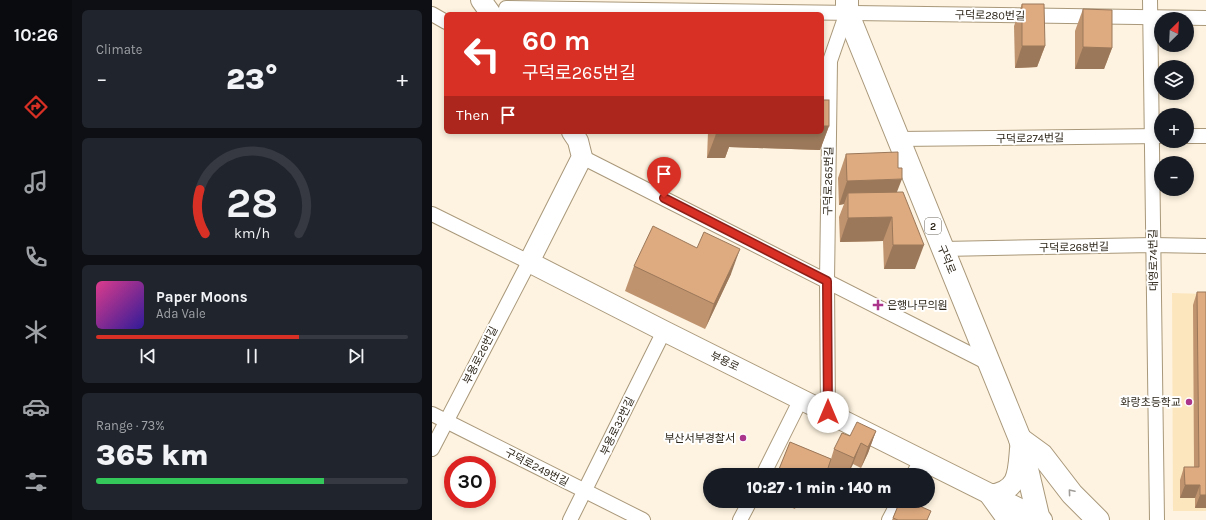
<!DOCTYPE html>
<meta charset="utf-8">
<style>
:root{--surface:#171b24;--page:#20242c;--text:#f1f3f6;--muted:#9ea1a6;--line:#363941;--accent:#d93025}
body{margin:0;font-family:Karla,"Noto Sans KR",sans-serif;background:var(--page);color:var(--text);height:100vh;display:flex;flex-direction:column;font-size:15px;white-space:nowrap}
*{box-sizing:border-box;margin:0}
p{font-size:13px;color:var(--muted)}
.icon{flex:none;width:22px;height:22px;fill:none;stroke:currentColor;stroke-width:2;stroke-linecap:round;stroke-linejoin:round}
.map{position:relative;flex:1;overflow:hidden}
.drawer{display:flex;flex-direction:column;gap:10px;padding:10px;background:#0d0f14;width:360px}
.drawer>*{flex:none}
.top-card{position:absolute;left:12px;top:12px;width:380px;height:122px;border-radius:6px;box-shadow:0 2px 6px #0003;background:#d93025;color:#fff;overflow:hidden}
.needle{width:26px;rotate:24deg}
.tools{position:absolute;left:722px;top:12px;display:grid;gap:8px}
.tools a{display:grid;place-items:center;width:40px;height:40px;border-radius:50%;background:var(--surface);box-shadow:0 2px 6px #0003;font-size:20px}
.speed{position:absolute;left:12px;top:456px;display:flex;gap:8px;font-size:20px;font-weight:700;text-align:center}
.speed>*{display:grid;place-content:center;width:52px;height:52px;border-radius:50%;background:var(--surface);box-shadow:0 2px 6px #0003;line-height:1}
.speed .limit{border:6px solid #d22;background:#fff;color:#111}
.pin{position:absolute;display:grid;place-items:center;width:34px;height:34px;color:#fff;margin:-41px -17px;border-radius:50% 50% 50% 0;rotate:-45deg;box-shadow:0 0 4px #0007}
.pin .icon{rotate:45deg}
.me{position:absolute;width:44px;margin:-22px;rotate:0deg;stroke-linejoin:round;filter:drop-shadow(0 0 3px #0008)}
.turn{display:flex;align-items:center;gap:14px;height:84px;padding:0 12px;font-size:18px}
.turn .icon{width:52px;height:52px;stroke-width:2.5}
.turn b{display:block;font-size:28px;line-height:34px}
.then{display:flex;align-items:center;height:38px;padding:0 12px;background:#0003;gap:8px;font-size:15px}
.big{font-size:30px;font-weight:800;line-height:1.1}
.drawer .widget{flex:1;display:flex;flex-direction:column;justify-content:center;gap:6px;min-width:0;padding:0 14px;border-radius:6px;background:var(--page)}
.drawer .dial{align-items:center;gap:0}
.dial svg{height:104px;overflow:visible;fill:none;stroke:var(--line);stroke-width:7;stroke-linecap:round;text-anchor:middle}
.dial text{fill:var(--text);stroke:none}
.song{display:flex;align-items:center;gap:12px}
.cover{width:48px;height:48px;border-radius:6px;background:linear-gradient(135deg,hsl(330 70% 55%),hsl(250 70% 35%))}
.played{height:4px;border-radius:2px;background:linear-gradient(90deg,var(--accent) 65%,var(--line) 65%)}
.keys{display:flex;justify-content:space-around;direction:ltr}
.heat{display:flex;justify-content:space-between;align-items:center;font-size:22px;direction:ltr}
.charge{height:6px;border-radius:3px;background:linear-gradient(90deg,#34c759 73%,var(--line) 0)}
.trip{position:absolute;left:271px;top:468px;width:232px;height:40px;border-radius:20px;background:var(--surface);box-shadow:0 2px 6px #0003;font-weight:800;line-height:40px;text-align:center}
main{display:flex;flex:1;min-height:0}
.tab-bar{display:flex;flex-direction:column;width:72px;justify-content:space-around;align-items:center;background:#090b0e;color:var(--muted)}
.tab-bar .icon{width:28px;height:28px}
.tab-bar .on{color:var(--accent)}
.tab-bar b{font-size:18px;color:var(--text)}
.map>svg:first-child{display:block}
.built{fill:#fce6be}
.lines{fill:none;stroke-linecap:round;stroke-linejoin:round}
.street-casing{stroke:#a9987a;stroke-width:16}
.secondary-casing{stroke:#a9987a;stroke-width:22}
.primary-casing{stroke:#a9987a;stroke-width:24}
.street{stroke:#fff;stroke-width:14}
.secondary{stroke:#fff;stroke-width:20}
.primary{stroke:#fff;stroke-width:22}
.wall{fill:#bf936e}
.shaded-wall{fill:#9b785a}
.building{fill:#deab80;stroke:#9b785a}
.oneway{stroke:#a09d98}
.route-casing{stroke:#8d1f18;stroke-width:10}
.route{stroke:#d93025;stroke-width:7}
.poi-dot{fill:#ac358c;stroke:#fff;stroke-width:1.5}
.labels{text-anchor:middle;stroke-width:4;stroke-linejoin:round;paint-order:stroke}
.shield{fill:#fff;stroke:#6c675f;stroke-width:1}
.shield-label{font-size:10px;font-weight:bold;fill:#2d261a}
.street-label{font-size:11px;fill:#2d261a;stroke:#fff}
.poi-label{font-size:11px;fill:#2d261a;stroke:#fff;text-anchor:end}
</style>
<main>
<nav class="tab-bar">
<b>10:26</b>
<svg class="icon on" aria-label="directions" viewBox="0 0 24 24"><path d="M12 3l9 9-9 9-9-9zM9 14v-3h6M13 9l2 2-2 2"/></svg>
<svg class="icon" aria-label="music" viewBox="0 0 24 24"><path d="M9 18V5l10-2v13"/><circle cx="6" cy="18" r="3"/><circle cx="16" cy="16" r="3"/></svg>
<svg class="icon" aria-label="phone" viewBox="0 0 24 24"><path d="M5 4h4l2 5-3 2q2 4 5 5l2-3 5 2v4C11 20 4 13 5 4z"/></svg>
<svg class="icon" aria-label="climate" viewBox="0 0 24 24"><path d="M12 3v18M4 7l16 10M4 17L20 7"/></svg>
<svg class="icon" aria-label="car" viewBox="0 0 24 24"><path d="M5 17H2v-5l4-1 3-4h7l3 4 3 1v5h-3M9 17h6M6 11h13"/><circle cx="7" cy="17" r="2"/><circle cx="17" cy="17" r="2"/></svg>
<svg class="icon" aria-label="filters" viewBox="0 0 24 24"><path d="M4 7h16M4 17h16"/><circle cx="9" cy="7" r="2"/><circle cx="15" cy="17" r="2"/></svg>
</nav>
<section class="drawer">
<div class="widget"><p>Climate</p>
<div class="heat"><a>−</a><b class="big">23°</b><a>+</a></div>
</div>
<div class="widget dial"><svg viewBox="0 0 100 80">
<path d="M14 69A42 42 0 1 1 86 69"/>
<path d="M14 69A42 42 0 0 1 10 35" stroke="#d93025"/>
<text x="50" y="56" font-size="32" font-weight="700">28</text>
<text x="50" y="72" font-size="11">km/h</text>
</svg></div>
<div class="widget">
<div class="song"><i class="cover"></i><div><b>Paper Moons</b><p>Ada Vale</p></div></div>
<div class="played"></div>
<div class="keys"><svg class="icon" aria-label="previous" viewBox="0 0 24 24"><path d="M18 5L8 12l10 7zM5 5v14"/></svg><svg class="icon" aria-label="pause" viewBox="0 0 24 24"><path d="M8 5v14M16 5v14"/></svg><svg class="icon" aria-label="next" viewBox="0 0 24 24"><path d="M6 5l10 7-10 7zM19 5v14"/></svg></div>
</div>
<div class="widget"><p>Range · 73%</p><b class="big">365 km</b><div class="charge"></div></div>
</section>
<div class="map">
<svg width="774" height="520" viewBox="0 0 774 520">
<rect width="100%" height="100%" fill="#fef3e0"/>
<!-- built -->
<path class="built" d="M740,293L774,294V511H741Z"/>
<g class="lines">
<!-- street casing -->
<g class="street-casing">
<g id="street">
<path d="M718,0L725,520"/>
<path d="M74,8L774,18"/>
<path d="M0,14L14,22"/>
<path d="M755,136H774"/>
<path d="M466,139L728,136"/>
<path d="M150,157L558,364"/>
<path d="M0,214L97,262L0,449"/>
<path d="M511,249L721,245L774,246"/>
<path d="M396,413L395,281L398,61L415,12"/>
<path d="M0,414L211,520"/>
<path d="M331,475L369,399"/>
<path d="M481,475L489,460"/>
<path d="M138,520L232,331"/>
<path d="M308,520L318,501"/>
<path d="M457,520L467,501"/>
</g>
</g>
<!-- secondary casing -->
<g class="secondary-casing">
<g id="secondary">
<path d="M49,0L59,14"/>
<path d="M140,132L146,141L150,157L97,262L232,331L610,520"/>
<path d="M559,495C587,490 586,473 588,449"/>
</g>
</g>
<!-- primary casing -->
<g class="primary-casing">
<g id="primary">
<path d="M415,0V12L588,439L607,520"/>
<path d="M588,439L610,455L640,494L666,520"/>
<path d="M559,495L577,520"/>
</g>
</g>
<!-- street -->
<use href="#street" class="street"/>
<!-- secondary -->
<use href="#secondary" class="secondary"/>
<!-- primary -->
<use href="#primary" class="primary"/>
</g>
<!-- wall -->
<g class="wall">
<path d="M590,4L613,46L605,67L583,68L582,26Z"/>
<path d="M651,9L680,48L672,69H643V31Z"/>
<path d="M397,126L388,150L297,147L293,158H275L276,132H390Z"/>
<path d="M414,154L465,192L483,269H452L451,241L408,242L407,217L412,204L407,205L406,178Z"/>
<path d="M202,266L299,274L273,329L193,291Z"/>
<path d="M765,292H774V508H763V498H748V480L752,467H762L761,305Z"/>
<path d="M444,431L436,453L429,468L421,464L416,475H404L395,471L394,475H345L358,442L399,459L402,449L418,436Z"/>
<path d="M344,501H378L376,505L366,501L363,509Z"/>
<path d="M468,501L496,520H460Z"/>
</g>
<!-- shaded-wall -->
<g class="shaded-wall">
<path d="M590,46H613L605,67L583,68Z"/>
<path d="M651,47L680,48L672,69H643Z"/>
<path d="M390,126H397L388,150L297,147L293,158H275L284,134L299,132H390Z"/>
<path d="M470,179L461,202L416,193L412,204L407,205L415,181Z"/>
<path d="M460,217L451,241L408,242L416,218Z"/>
<path d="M461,245H492L483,269H452Z"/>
<path d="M308,249L299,274L273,329L282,304Z"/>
<path d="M444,431L436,453L429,468L436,447Z"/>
<path d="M429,443L421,464L415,475L422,458Z"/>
<path d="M753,485H768L763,498H748Z"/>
<path d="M768,495H774V508H763Z"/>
</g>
<!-- building -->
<g class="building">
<path d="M590,4H612L613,46H590Z"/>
<path d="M651,9L680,10V48L651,47Z"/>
<rect x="390" y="100" width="7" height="26"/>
<rect x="284" y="132" width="18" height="2"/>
<path d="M466,152V168H470V179L415,181L414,154Z"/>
<path d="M471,192L492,245H461L460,217L416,218V193Z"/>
<path d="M221,226L265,248L272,232L308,249L282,304L202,266Z"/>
<path d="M765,292H774V495H768V485H753L752,467H767Z"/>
<path d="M425,422L444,431L436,447L429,443L422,458L402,449L410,433L418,436Z"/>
<path d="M358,442L399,459L395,471L390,469L388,475H347L345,474Z"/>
<path d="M468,501H476L499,511L495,520H466L461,518Z"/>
</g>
<!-- one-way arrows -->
<defs><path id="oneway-chevron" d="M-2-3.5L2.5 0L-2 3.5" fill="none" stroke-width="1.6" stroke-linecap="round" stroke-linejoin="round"/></defs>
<use class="oneway" href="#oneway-chevron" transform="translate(639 492) rotate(-130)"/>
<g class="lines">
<!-- route casing -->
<g class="route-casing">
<path id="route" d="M232,198L395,281L396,412"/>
</g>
<!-- route -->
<use href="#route" class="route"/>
</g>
<!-- markers -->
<g class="poi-dot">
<path d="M444 299h4v4h4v4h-4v4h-4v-4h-4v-4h4z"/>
<circle cx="757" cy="402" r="4"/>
<circle cx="311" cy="438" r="4"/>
</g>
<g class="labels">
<!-- shield labels -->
<rect class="shield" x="493" y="218" width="16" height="16" rx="3"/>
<g class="shield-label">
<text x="501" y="230">2</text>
</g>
<!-- street labels -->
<g class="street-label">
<text transform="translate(558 15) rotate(1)" y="4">구덕로280번길</text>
<text transform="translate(598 138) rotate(-1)" y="4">구덕로274번길</text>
<text transform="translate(396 181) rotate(-89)" y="4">구덕로265번길</text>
<text transform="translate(642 247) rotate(-1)" y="4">구덕로268번길</text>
<text transform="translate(515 259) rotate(68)" y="4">구덕로</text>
<text transform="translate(721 260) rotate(-91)" y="4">대영로74번길</text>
<text transform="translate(48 355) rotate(-63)" y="4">부용로26번길</text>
<text transform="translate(293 361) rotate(26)" y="4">부용로</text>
<text transform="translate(185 426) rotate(-64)" y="4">부용로32번길</text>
<text transform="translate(105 467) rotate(27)" y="4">구덕로249번길</text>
</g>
<!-- poi labels -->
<g class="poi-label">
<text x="455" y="309" text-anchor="start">은행나무의원</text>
<text x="749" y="406">화랑초등학교</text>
<text x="303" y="442">부산서부경찰서</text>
</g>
</g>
</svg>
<div class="tools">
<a><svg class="needle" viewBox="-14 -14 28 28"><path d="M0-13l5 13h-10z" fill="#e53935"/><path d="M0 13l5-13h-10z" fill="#9ea1a6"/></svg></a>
<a><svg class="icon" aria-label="layers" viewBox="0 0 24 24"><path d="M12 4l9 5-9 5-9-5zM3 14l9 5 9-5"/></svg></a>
<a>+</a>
<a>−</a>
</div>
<div class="speed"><div class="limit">30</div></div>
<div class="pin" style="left:232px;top:198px;background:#d93025"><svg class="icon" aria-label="arrive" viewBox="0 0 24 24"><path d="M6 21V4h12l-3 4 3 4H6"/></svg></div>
<svg class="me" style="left:396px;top:412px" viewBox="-20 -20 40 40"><circle r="19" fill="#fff"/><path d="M0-13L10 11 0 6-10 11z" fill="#d93025"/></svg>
<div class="trip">10:27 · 1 min · 140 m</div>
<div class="top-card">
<div class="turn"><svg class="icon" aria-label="left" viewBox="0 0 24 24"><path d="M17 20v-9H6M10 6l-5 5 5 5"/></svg><div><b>60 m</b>구덕로265번길</div></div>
<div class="then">Then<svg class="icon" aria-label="arrive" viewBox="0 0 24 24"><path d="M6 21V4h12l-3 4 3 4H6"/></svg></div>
</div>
</div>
</main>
